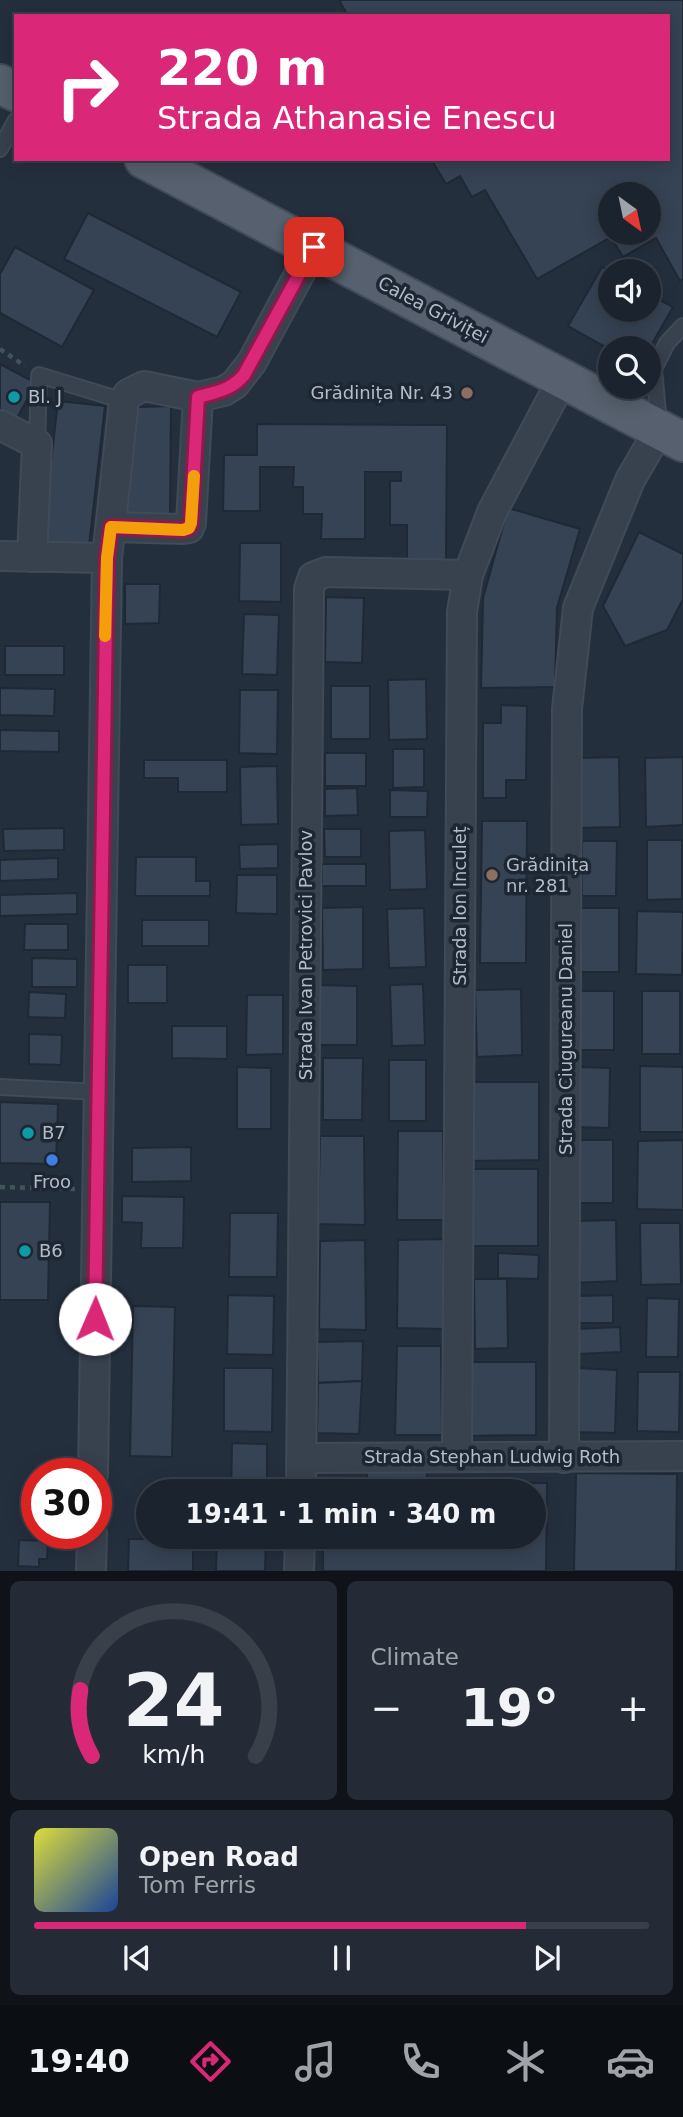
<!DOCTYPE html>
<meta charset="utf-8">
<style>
:root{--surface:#1b232e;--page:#242b36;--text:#f1f3f6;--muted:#a0a4aa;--line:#39404a;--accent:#db2777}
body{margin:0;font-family:"DejaVu Sans",sans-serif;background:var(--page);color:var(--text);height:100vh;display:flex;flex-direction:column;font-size:26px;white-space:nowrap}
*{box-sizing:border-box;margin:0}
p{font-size:23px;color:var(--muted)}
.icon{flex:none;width:38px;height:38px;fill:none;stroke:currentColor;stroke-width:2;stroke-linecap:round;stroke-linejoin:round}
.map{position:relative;height:1571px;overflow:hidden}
.drawer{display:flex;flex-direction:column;gap:10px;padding:10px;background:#0f1319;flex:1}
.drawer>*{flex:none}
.guide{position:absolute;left:14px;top:14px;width:656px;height:147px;border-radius:0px;box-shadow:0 4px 18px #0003,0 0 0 2px var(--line);background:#db2777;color:#fff;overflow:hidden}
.needle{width:46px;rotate:147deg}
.fabs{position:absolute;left:598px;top:182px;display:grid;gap:14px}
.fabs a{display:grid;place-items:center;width:63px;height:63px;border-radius:50%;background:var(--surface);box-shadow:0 4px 18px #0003,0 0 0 2px var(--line);font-size:35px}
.speed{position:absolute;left:21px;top:1458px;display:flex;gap:14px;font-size:35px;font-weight:700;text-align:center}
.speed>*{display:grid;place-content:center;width:91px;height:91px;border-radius:50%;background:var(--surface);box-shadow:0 4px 18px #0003,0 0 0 2px var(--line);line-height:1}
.speed .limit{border:10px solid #d22;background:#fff;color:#111}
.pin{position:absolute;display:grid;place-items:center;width:60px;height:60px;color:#fff;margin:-30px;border-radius:14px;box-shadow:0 4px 10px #0006}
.me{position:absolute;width:77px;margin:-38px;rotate:1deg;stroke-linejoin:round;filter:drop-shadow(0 0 5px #0008)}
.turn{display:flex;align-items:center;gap:24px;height:147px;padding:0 28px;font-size:32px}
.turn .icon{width:91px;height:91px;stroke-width:2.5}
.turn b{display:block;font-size:49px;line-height:60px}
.big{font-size:52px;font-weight:600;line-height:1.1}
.drawer .card{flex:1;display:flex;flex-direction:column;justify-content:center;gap:10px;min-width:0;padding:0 24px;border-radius:10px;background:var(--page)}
.drawer .dial{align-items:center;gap:0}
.dial svg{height:182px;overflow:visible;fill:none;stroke:var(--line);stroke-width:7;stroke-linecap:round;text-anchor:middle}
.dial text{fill:var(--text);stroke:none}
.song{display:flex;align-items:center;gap:21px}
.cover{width:84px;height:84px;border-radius:10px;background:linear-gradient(135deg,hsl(60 70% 55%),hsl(220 70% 35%))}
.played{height:7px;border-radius:4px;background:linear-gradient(90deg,var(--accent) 80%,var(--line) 80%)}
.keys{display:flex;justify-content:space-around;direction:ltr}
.heat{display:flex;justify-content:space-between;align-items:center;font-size:38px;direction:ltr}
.drawer .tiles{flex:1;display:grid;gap:10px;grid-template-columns:1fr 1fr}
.card:last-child{grid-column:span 2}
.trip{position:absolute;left:136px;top:1479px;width:410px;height:70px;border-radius:35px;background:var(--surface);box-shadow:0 4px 18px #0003,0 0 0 2px var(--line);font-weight:600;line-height:70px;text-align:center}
.tab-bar{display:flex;height:112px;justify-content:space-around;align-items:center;background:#0b0e12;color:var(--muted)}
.tab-bar .icon{width:49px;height:49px}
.tab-bar .on{color:var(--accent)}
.tab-bar b{font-size:32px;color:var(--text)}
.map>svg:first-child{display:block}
.building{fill:#364354;stroke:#1f2835;stroke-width:2;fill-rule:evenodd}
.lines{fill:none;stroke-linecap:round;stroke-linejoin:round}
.lane-casing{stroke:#414a57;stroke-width:18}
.street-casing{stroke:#414a57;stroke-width:32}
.primary-casing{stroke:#414a57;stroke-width:42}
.path{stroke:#3f5557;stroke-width:4.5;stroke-dasharray:5 5;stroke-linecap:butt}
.lane{stroke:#38414e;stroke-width:14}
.street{stroke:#38414e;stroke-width:28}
.primary{stroke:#56606e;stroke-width:38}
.route-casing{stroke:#8e194d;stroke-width:18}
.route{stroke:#db2777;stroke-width:12}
.slow{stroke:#f59e0b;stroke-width:12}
.education-dot{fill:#8d6e63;stroke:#1d2633;stroke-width:2.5}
.culture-dot{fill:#0f9aa8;stroke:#1d2633;stroke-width:2.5}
.shop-dot{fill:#3f7fe0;stroke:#1d2633;stroke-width:2.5}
.labels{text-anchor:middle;stroke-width:7;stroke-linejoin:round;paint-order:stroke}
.street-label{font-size:18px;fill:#b4bcc9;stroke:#1d2633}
.poi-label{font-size:18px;fill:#b4bcc9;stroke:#1d2633;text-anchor:start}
</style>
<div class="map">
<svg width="683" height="1571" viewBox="0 0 683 1571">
<rect width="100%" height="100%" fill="#242f3e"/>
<!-- building -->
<g class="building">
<path d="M339,0H683V279L680,281L656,238L623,257L611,237L537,279L485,190L472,197L460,176L446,184L431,159H668V16H348ZM611,194H649V233H611Z"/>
<path d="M88,213L241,292L217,337L64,259Z"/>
<path d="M15,247L94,290L62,347L0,313V274Z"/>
<path d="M602,267L611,272V310H649V294L673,307L649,349L611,348V350L568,326Z"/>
<path d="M0,364L36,383L16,420L0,412Z"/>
<path d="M58,401L105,406L89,546L42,541Z"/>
<path d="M171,406L170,517L124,516L126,417L140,407Z"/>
<path d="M257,424L447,425L446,562H407V525H390V481H401V472H365V539H321L322,514H303V487H293L294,467H260V511H223L224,455H257Z"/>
<path d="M508,508L580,529L557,608L555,687L481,688L483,598Z"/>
<path d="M639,532L683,554V599L667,630L625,646L603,606Z"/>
<path d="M240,543H281V602L239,601Z"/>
<path d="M125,584H160L159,623L125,624Z"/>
<path d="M326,597L364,598L362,663L325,662Z"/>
<path d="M244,614L279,615L277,675L242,674Z"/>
<rect x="5" y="646" width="59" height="29"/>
<path d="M426,679L427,739L389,740L388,680Z"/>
<rect x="331" y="686" width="39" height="53"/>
<path d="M0,688L55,689L54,716L0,715Z"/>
<path d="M240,690H278L277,754L239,753Z"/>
<path d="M501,705L527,706L526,780H506V798H483V723H501Z"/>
<path d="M0,730L59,731V752L0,751Z"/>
<path d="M393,749H424V787L393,788Z"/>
<rect x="325" y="753" width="41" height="33"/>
<path d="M619,757L620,827L577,828L576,758Z"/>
<path d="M683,757V825L646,827L645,758Z"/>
<path d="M144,760H227V792H178V778H144Z"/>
<path d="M277,766L278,824L241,825L240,767Z"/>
<path d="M357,788L358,815L325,816V789Z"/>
<path d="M390,790L428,791L427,817H390Z"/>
<path d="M482,821H527L526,963H480Z"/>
<path d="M64,828V850L4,851L3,829Z"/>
<path d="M324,829H361V857H325Z"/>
<path d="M425,830L427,889L390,890L389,831Z"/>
<path d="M647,840H682V899L647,900Z"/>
<path d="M582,841H617L616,896H582Z"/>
<path d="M278,844V868L240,869L239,845Z"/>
<path d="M136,857H196V881H210V896H135Z"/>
<path d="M58,858V879L0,881V860Z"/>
<rect x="322" y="864" width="44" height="22"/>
<path d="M237,875H277V914L236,913Z"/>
<path d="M77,893V914L0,916V895Z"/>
<path d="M363,907V969L323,970L322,908Z"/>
<path d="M424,908L426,967L389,968L387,909Z"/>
<rect x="577" y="908" width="42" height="64"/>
<path d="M637,911L683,912L682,975L636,974Z"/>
<rect x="142" y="920" width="67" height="26"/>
<path d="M25,924H68V950H24Z"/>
<path d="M32,958L77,959V987H32Z"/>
<rect x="128" y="965" width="39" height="38"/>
<path d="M423,984L425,1045L392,1046L390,985Z"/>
<path d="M318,985L357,986V1045H318Z"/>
<path d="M521,989L522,1055L477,1057L475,990Z"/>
<path d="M579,991H614V1050H578Z"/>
<rect x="642" y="991" width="38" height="63"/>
<path d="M29,992L66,994L65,1018L28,1017Z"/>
<path d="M247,995H283V1054L246,1055Z"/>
<path d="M172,1026H227V1059L172,1058Z"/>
<path d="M29,1034L62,1035L61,1065L29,1064Z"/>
<path d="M323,1058H363L362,1120H323Z"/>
<rect x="389" y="1060" width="37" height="61"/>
<path d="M640,1066L683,1067V1132H640Z"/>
<path d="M237,1067L271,1068V1129H237Z"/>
<path d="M576,1067L610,1068L609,1128L575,1127Z"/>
<path d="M464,1082H539V1160L464,1161Z"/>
<path d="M0,1102L58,1104L56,1164L0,1163Z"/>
<path d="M398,1131H443L444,1220H397Z"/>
<path d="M320,1136H364L365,1225L318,1224Z"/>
<path d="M576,1140H613V1203H577Z"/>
<path d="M683,1140V1210L637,1209L638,1141Z"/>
<path d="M191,1147V1181L132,1182V1148Z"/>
<path d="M465,1169H538V1246H464Z"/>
<path d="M122,1196L184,1197L183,1248H141L142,1223L122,1222Z"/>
<path d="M0,1202H50L48,1300H0Z"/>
<path d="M230,1213H278L277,1277H229Z"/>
<path d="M616,1220L617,1281L575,1283L574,1221Z"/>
<path d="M640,1223H680L681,1284L641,1285Z"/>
<path d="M443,1239L444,1329L397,1328L398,1240Z"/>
<path d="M365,1240L366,1330L319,1329L320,1241Z"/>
<path d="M498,1253L539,1255L538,1279L498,1278Z"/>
<path d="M474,1279H507L508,1348L475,1349Z"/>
<path d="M228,1295L274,1296L273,1355L227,1354Z"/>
<path d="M613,1295V1323H579V1296Z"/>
<path d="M647,1298L679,1299L678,1357H646Z"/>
<path d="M133,1306L175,1307L172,1457L130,1456Z"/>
<path d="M620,1327L621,1352L577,1354L576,1329Z"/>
<path d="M363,1341L362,1381L318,1383L317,1342Z"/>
<path d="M397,1346H441L442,1435H395Z"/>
<path d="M462,1362H536V1435L461,1436Z"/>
<path d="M224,1368H273L272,1432L224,1431Z"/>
<path d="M577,1368L617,1370L615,1433L574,1432Z"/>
<path d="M638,1372H680L679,1432L637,1431Z"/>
<path d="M362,1381L359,1434L317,1433L318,1383Z"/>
<path d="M232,1443L267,1444V1491H231Z"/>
<path d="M367,1471H427V1482L547,1483L546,1571H323V1550H366L367,1536H534V1491H367Z"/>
<path d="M576,1473L677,1474L676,1571H574Z"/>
<path d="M217,1536H266L265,1571H216Z"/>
<path d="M129,1539H193V1571H128Z"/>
<path d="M19,1540L48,1541L47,1559H39V1567L18,1566Z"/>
</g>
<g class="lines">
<!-- lane casing -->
<g class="lane-casing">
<g id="lane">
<path d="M0,149L16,120"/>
<path d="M659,424L654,369L667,343L683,326"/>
<path d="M37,444L39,375L124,401"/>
<path d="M0,1087L99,1092"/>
</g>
</g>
<!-- street casing -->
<g class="street-casing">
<g id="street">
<path d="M0,425L37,444L32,557"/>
<path d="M111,527L183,529L189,528L191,523L198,397"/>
<path d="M0,556L107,558"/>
<path d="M457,1457L462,612L468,575L492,512L563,378"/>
<path d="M302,1458L683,1456"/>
<path d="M564,1458L567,709L578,608L630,480L659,430"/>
<path d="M93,1474L107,558L124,401L128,394L144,386L198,397L224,391L235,384L252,362L314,247"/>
<path d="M301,1491L309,589L313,577L326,572L468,575"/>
<path d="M91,1571L92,1533"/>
<path d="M299,1571L300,1536"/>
</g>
</g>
<!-- primary casing -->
<g class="primary-casing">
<g id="primary">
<path d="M0,84L16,92"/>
<path d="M144,159L683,442"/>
</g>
</g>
<!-- path -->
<g class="path">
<path d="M0,349L25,366"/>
<path d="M0,1187L75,1189"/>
</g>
<!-- lane -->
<use href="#lane" class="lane"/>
<!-- street -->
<use href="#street" class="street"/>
<!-- primary -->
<use href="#primary" class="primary"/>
</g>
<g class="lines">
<!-- route casing -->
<g class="route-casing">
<path id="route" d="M95,1319L107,558L111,527L183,530L189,528L191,523L198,397C217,392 231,390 244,375L314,247"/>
</g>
<!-- route -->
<use href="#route" class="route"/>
<!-- slow -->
<path class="slow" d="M105,636L107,558L111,527L183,530L189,528L191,523L194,476"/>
</g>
<!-- markers -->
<g class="education-dot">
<circle cx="467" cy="393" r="7"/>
<circle cx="492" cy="875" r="7"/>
</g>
<g class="culture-dot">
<circle cx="14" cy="397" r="7"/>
<circle cx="28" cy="1133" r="7"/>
<circle cx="25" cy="1251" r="7"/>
</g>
<circle class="shop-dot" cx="52" cy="1160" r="7"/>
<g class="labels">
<!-- street labels -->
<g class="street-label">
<text transform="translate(433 310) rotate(28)" y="6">Calea Griviței</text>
<text transform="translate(460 906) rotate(-90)" y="6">Strada Ion Inculeț</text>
<text transform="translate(306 955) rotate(-90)" y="6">Strada Ivan Petrovici Pavlov</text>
<text transform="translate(566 1039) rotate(-90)" y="6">Strada Ciugureanu Daniel</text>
<text x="492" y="1463">Strada Stephan Ludwig Roth</text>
</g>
<!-- poi labels -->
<g class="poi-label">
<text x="453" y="399" text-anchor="end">Grădinița Nr. 43</text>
<text x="28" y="403">Bl. J</text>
<text x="506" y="871">Grădinița<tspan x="506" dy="21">nr. 281</tspan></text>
<text x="42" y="1139">B7</text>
<text x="52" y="1188" text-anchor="middle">Froo</text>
<text x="39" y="1257">B6</text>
</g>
</g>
</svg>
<div class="fabs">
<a><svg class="needle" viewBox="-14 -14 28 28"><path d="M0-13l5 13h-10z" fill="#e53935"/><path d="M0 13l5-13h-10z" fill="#a0a4aa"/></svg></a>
<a><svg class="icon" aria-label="sound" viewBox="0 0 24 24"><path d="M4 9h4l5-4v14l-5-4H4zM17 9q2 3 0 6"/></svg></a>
<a><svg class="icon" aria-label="search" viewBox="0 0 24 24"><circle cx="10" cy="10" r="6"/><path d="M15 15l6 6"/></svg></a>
</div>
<div class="speed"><div class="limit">30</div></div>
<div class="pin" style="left:314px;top:247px;background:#d93025"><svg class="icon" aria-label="arrive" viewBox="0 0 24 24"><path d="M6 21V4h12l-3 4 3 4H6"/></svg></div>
<svg class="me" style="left:95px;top:1319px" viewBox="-20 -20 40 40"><circle r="19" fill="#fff"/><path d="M0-13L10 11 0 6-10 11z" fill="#db2777"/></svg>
<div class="trip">19:41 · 1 min · 340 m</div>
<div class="guide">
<div class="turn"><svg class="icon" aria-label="right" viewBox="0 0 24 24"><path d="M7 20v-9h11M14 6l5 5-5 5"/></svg><div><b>220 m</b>Strada Athanasie Enescu</div></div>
</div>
</div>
<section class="drawer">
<div class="tiles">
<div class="card dial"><svg viewBox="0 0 100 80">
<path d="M14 69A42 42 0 1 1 86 69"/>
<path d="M14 69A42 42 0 0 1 9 40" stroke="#db2777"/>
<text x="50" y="56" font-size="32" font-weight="700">24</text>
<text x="50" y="72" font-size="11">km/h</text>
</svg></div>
<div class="card"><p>Climate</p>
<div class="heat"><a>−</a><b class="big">19°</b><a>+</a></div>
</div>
<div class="card">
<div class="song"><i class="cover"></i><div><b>Open Road</b><p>Tom Ferris</p></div></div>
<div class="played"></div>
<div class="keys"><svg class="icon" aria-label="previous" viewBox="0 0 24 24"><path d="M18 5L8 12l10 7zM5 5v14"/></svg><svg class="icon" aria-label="pause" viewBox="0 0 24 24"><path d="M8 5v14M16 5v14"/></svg><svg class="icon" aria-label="next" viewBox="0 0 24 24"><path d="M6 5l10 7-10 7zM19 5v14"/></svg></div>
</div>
</div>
</section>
<nav class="tab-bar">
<b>19:40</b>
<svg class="icon on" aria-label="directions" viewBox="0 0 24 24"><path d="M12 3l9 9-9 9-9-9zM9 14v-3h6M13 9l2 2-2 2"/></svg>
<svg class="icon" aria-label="music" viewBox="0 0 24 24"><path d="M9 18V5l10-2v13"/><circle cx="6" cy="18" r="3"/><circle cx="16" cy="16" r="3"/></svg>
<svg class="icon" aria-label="phone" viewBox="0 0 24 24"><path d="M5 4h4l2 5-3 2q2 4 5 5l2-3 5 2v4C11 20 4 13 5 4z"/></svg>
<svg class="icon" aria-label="climate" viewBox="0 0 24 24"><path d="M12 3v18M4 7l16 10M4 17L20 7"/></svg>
<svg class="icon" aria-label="car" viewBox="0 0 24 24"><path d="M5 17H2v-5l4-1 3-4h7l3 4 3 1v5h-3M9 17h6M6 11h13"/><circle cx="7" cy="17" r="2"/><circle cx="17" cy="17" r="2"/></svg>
</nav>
